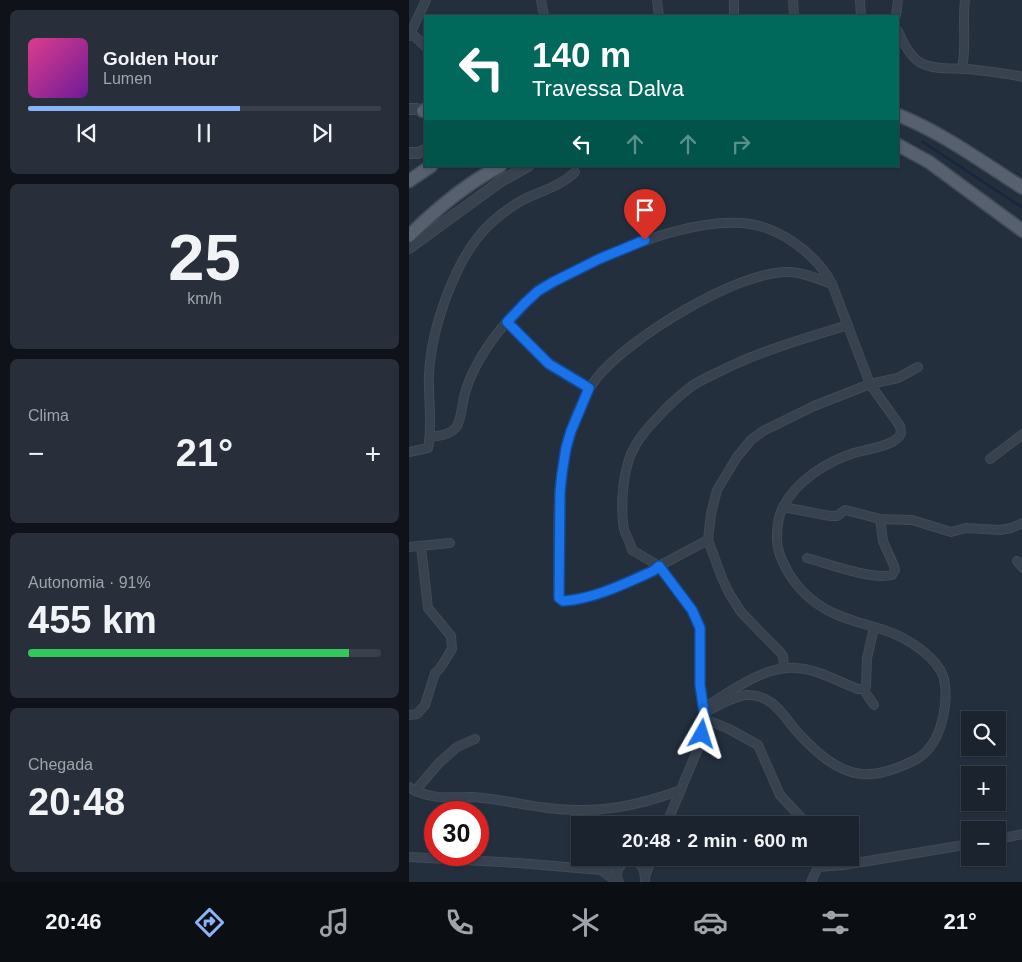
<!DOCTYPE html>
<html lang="pt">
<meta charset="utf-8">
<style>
:root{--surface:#1b232e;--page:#282f3a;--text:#f1f3f6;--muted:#a0a4aa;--line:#39404a;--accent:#8ab4f8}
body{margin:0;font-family:Helvetica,sans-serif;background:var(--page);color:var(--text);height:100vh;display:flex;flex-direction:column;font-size:19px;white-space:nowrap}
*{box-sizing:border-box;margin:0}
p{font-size:16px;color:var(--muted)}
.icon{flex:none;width:28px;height:28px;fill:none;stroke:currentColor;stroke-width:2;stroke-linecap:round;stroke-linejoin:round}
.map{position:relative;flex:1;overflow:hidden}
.sheet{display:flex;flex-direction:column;gap:10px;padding:10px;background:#0f1319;width:409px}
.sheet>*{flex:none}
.hud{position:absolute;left:15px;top:15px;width:475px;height:152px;border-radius:0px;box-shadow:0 1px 4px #0004,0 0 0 1px var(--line);background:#00695c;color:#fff;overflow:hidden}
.controls{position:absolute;left:552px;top:711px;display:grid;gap:10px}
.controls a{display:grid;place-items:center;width:45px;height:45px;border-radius:0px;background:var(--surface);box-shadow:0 1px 4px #0004,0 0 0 1px var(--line);font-size:25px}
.speed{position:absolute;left:15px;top:801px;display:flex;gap:10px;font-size:25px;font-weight:700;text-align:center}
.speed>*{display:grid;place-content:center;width:65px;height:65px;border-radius:50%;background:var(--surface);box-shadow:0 1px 4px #0004,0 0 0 1px var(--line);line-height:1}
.speed .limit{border:8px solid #d22;background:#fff;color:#111}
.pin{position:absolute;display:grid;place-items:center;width:42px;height:42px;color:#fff;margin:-51px -21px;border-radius:50% 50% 50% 0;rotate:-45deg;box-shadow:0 0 5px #0007}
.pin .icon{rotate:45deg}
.me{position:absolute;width:55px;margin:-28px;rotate:6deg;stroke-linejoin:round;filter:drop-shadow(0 0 4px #0008)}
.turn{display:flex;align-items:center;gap:18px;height:105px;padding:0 25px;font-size:22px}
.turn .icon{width:65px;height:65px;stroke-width:2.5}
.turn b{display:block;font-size:35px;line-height:42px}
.lanes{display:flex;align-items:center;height:48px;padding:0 25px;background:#0003;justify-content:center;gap:25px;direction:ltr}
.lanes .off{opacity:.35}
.big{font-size:38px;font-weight:800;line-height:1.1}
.sheet .widget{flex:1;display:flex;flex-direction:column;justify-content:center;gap:8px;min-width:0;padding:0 18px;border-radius:8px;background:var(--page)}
.sheet .dial{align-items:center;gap:0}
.dial b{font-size:65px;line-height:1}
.song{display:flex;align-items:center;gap:15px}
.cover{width:60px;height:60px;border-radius:8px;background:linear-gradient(135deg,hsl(330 70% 55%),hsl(280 70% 35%))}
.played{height:5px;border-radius:2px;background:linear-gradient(90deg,var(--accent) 60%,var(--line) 60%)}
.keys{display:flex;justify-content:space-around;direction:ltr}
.heat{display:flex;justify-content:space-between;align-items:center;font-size:28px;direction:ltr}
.charge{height:8px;border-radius:4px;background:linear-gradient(90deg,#34c759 91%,var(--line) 0)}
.trip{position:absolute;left:162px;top:816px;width:288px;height:50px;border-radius:0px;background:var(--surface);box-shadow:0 1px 4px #0004,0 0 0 1px var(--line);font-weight:800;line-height:50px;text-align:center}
.dock{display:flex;height:80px;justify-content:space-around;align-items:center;background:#0b0e12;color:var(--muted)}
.dock .icon{width:35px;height:35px}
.dock .current{color:var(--accent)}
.dock b{font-size:22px;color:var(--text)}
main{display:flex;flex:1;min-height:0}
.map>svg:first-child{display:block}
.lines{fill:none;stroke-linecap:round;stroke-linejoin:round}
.stream{stroke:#17263c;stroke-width:2.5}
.minor-casing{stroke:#414a57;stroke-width:10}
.tertiary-casing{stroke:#414a57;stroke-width:12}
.primary-casing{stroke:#414a57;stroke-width:15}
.minor{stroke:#38414e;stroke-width:8}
.tertiary{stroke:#38414e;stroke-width:10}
.primary{stroke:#56606e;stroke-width:12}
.route-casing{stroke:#114b97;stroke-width:12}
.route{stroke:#1a73e8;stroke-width:9}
</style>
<main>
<section class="sheet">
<div class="widget">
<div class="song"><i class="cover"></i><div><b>Golden Hour</b><p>Lumen</p></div></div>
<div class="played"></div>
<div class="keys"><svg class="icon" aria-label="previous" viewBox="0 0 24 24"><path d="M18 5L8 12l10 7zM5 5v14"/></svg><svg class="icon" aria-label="pause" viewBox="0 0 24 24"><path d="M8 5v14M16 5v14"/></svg><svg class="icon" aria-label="next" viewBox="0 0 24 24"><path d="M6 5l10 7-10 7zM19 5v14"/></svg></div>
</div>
<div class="widget dial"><b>25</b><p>km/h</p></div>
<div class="widget"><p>Clima</p>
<div class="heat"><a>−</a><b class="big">21°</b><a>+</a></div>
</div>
<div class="widget"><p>Autonomia · 91%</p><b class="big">455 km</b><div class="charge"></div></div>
<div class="widget"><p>Chegada</p><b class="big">20:48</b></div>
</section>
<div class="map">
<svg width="614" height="882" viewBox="0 0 614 882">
<rect width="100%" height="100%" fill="#242f3e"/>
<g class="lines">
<!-- stream -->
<path class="stream" d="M514,142L614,208"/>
<!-- minor casing -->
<g class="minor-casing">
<g id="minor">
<path d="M132,0L135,16"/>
<path d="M248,0L250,16"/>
<path d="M325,0V16"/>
<path d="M384,0L385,16"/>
<path d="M451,0L452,16"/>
<path d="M487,16L489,0"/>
<path d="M489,31C494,42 501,57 512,63C526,70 544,68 559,69C577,71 595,73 614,77"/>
<path d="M2,33L16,46"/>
<path d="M0,36L17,0"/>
<path d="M553,69C558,44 553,23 556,0"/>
<path d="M98,322L140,364L180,388"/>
<path d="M21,437C30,436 42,435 48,426C53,417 53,403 56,393C64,365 81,341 100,319C110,309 119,299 130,291C143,282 157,276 170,269C216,246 281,220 333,223C368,225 407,253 423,284L461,384L491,426L492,433C488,446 457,449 445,453C419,461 387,481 374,507C370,515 368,527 368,536C367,549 373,561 379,572C389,589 404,603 422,612C444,623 469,626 490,636C506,644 528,659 534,676C538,688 537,705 534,717C530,735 523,751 506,760C490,768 471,776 452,774C427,771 407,752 390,734C375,717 364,694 338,695C324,696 309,706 296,712"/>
<path d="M0,452L19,448C24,424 19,399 20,375C22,328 47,255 82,223C94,212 111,200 127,194C141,188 155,183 166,172"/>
<path d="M581,459L614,434"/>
<path d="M374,507L421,516H428L436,510L471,519L503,520L542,532L557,528L591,530L602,528L614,523"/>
<path d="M299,540L250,566L244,571L200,591L163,601H154L149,596C150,548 146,495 157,448C162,425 173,398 187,379C218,339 328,271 379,272C394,272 409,279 423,284"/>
<path d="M0,547L41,543"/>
<path d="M398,558C420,564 462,580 483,575L486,570L485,566L474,541L471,519"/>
<path d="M608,561L614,568"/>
<path d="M375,668L374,656L371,652L332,612L320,593L313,578L299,540L302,514L308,490L328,457L342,440L354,431L405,406L461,384L489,378L509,367"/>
<path d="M454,689L457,686L458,658L465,628"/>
<path d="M295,708C320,692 356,665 387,668C408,669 430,682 449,689H454L465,705"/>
<path d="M0,715L8,714L16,705L26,673C32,670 38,656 43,649L42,636L19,608L12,546"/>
<path d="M296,719L320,729L349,745L371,795L399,825"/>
<path d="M0,787C19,800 41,797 62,797C87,798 113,805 138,808C187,814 226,807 272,790"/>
<path d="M6,791L30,763L48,747L66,739"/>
<path d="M257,825L288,751L296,719L291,685V628L283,610L250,566L223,550C221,540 214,533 214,522C212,501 214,474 222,454C228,440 238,428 249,417C259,406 271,395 283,386C295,378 310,372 324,365C361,348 400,337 439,325"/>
<path d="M589,839L614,834"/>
<path d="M0,857L110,863L192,870L229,858"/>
<path d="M220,861C234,861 236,870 236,882"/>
<path d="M409,867L435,865L561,844"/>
<path d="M192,870L208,882"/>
<path d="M237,874L243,858"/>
<path d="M210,882C206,875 208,869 213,864"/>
<path d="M402,882L409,867L408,858"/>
</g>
</g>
<!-- tertiary casing -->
<g class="tertiary-casing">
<g id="tertiary">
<path d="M0,109H8L16,112"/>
<path d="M0,153H9L16,150"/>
<path d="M0,248L92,181L119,166"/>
</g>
</g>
<!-- primary casing -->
<g class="primary-casing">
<g id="primary">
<path d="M14,111L16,110"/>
<path d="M489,115C534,133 573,162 614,188"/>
<path d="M489,145L520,162L614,231"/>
<path d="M0,181L22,166"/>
<path d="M0,236C27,209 57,184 91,166"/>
</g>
</g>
<!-- minor -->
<use href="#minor" class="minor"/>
<!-- tertiary -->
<use href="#tertiary" class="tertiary"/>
<!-- primary -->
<use href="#primary" class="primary"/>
</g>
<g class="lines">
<!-- route casing -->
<g class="route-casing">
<path id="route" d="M236,240L190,259L144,282L129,291L116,303L98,322L140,364L180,388L162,431L157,448L153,473L151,492L150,598L154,601C185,599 215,584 244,571L250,566L283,610L291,628V685L296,719L293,734"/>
</g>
<!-- route -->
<use href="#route" class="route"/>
</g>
</svg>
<div class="controls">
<a><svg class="icon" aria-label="search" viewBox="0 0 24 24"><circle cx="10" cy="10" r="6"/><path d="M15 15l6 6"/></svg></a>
<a>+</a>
<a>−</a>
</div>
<div class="speed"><div class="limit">30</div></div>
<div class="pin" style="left:236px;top:240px;background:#d93025"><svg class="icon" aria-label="arrive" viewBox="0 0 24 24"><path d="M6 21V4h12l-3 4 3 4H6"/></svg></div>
<svg class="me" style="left:293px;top:734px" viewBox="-20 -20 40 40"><path d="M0-17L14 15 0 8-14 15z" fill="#1a73e8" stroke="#fff" stroke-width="4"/></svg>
<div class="trip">20:48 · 2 min · 600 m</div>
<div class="hud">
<div class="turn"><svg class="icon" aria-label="left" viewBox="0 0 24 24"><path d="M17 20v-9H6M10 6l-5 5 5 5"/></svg><div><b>140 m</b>Travessa Dalva</div></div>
<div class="lanes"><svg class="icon" aria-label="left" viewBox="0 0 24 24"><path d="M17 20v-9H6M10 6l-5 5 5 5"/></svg><svg class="icon off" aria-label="ahead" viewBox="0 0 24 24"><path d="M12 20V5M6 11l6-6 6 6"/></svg><svg class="icon off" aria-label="ahead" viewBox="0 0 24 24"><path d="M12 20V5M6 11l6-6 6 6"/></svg><svg class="icon off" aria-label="right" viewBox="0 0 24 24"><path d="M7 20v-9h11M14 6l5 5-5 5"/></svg></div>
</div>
</div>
</main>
<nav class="dock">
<b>20:46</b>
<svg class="icon current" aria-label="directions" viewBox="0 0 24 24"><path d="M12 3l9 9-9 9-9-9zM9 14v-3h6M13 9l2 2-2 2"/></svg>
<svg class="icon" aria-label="music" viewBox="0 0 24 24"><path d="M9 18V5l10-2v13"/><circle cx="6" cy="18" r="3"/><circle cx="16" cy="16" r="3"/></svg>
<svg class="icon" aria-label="phone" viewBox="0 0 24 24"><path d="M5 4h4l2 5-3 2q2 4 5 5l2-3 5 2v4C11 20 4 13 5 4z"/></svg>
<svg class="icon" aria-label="climate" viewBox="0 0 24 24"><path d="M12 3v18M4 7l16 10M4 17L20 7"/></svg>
<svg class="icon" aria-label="car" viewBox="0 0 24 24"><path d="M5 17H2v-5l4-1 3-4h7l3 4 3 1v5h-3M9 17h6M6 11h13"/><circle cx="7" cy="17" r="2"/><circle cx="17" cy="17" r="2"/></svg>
<svg class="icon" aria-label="filters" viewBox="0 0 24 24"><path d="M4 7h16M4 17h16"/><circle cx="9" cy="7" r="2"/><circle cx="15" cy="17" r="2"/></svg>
<b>21°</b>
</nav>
